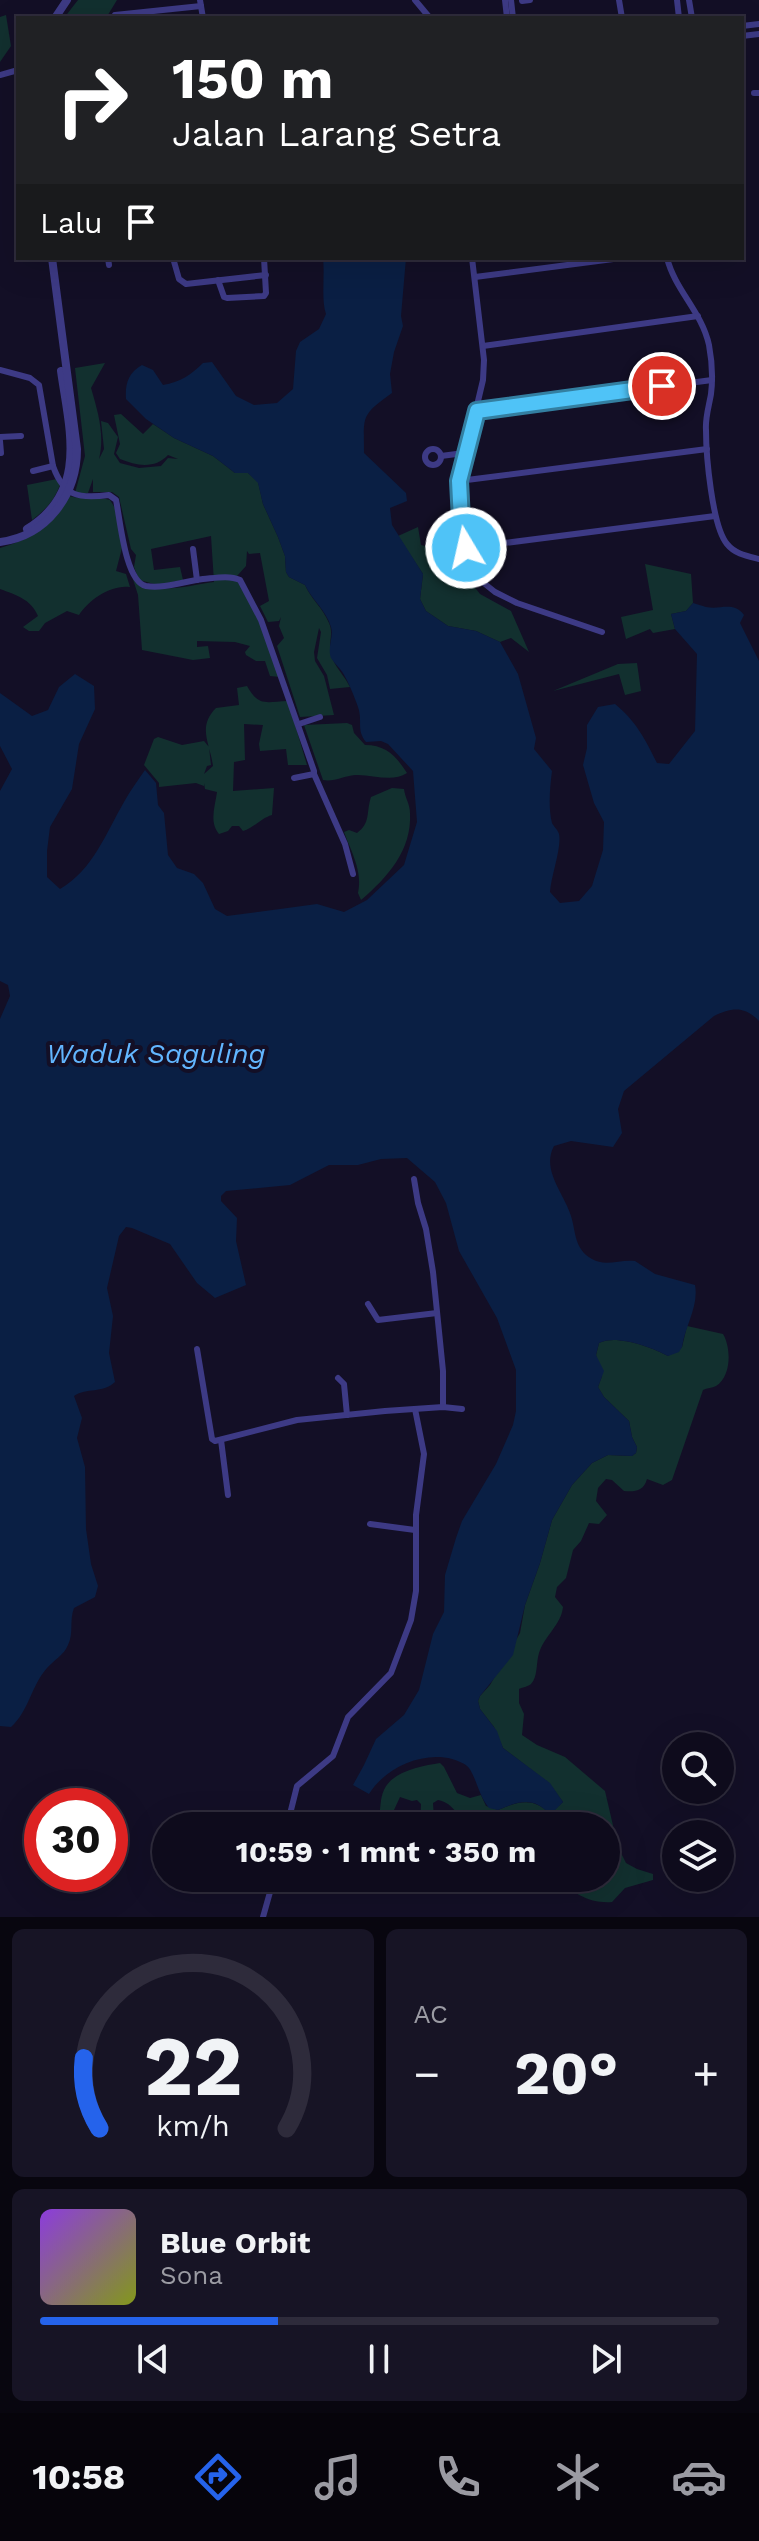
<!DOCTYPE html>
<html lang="id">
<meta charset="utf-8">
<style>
:root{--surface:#0e0b1c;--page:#171425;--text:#f1f3f6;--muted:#9b9ba3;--line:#2e2b3b;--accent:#2563eb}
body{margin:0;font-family:"Work Sans",sans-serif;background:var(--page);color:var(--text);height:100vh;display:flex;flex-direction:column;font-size:30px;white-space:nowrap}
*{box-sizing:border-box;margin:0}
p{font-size:26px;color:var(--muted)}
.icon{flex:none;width:44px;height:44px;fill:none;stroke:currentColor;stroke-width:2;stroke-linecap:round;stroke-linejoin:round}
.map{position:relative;height:1917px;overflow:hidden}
.details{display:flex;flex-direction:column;gap:12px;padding:12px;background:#08060f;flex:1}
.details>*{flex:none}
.guide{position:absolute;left:16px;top:16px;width:728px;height:244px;border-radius:0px;box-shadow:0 8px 32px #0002,0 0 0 2px var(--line);background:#202124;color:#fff;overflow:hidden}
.fabs{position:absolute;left:662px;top:1732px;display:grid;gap:16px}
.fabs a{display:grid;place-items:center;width:72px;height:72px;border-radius:50%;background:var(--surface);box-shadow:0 8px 32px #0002,0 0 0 2px var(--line);font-size:40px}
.speed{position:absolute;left:24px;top:1788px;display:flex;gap:16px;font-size:40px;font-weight:700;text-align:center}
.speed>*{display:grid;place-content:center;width:104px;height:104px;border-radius:50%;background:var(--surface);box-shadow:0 8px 32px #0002,0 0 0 2px var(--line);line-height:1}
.speed .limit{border:12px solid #d22;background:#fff;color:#111}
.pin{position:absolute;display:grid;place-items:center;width:68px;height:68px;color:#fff;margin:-34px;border:4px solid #fff;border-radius:50%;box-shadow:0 2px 8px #0007}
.me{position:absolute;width:88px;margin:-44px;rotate:351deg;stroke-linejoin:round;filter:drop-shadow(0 0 6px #0008)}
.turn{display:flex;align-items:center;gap:28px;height:168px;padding:0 24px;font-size:36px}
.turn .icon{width:104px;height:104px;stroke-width:2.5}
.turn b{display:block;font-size:56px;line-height:68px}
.then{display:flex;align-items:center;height:76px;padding:0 24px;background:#0003;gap:16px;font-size:30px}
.big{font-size:60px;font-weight:700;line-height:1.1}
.details .card{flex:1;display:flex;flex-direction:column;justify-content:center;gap:12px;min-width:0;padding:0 28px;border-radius:12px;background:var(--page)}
.details .dial{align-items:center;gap:0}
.dial svg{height:208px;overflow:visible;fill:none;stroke:var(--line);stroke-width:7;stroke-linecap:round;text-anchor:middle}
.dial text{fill:var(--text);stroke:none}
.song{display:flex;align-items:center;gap:24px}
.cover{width:96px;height:96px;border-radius:12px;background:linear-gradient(135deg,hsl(270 70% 55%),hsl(70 70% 35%))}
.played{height:8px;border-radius:4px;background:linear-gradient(90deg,var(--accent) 35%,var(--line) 35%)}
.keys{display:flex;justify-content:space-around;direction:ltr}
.heat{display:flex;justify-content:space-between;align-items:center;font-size:44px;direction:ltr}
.details .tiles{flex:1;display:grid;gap:12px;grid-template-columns:1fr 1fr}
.card:last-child{grid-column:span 2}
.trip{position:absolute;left:152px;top:1812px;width:468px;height:80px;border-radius:40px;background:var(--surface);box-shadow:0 8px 32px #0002,0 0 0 2px var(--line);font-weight:700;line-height:80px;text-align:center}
.menu{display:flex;height:128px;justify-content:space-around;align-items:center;background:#06040b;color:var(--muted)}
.menu .icon{width:56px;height:56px}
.menu .on{color:var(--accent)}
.menu b{font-size:36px;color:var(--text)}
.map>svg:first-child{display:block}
.green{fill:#12302f}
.water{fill:#0a1f44}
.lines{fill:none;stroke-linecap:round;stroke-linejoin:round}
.minor{stroke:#3d3a85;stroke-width:6}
.tertiary{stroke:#3d3a85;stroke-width:8}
.route-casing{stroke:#337fa1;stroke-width:20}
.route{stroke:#4fc3f7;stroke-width:14}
.labels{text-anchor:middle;stroke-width:8;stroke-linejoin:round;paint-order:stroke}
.water-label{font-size:28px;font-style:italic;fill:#62b6ff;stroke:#130f26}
</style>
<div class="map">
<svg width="759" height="1917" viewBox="0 0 759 1917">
<rect width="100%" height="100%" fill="#130f26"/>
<!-- green -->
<g class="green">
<path d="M78,0H117L106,18H64Z"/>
<path d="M6,15L11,46L0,62V17Z"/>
<path d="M105,363L91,388C98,412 105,435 99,459L104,449L101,421L108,423L118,437L114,454L120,463L139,468L161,466L168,458L178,459L168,455C155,469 137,466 120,459L116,453L120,444L114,415L121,414L143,434L153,424L174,438L213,456L235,473H248L258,482L263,504L278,537L285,556L286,572L289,577L305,585C311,599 323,608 329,623C334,634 328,642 331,654C333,665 345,676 350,687L330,689L327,675L317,658L321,632L319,628L314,652L315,661L324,676L334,715L300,717L277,646L284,638L279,626L281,617L279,621L268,622L260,606L269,601L260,553L249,554L247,551L246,566L237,576L254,605L280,677L270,676L265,661H256L246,655L245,652L250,646L235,642L197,641V647L208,646L210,658L193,660L142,650L138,595L132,576C150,598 189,585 214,582L211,536L151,549L154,570L180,567L183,580L158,585L139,580L134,567L136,555L131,549L119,497L112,492H93V479L88,493H75L85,456L75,368Z"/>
<path d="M62,478C57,497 48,508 32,520L27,485Z"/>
<path d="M69,496C83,500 97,496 110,500L115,508L122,548L116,571L126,574L130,587C112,584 88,600 79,615L67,611L45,623L39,631H29L23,627L38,616C31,599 16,595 0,589V548C31,539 54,526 69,496Z"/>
<path d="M418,527L421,545L447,551L480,594L511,611L529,652L511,638L500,642L476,631L448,626L426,611L420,599L423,574L398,536Z"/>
<path d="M645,564L691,574L693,603L686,611L671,614L675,629L653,633L650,629L626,639L621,617L653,610Z"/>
<path d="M637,663L641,691L625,695L619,674L553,691L618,664Z"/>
<path d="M247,686C259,707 265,702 288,701L307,765H288L286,749L260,751L259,744L263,725L244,724L245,760L234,762L233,791L274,788L272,815C261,818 254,828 243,831L239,826H232L228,831L219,834C209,822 215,807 217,792L205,789L204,783V786L196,783L159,787V783L144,765L154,739L158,737L182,745L204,741L209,747L211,765L207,766L204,774L213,766C210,743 197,727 216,708L239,705L237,688Z"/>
<path d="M347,723L352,725L354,733L365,745C386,745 396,756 407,773C392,783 372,774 355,775C344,776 334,782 323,780L304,725Z"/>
<path d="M392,788L404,789C405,798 410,804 410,813C412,850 388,877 361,900L358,893C363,872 351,851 344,832L349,830L357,833C371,823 366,812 371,797Z"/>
<path d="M687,1326L723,1334C731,1347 732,1376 716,1386C712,1388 707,1388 703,1390L672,1480L663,1485L647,1479C644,1491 635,1492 624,1491L612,1480L606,1479L598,1488L596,1501L607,1515L599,1524L589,1523L581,1541L573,1550L566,1578L557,1587L555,1597L563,1607C561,1625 545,1635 539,1653C536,1662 538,1677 531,1684C529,1686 521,1688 519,1689V1703L524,1714L522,1735L537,1745L565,1757L605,1791L618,1847L626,1863L637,1869L653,1874V1880L625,1888L612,1902C591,1904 571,1893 558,1878H606V1826H503L494,1818L482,1819L471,1825C457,1819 455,1803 438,1800L433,1803L434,1819L427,1826H420L421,1804L417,1800L412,1801L400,1797L394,1810L405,1812V1818L401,1826H387L379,1815C381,1807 380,1798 384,1790C392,1771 422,1766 440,1763L444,1767L457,1793L470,1798L481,1795L486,1806L498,1810C517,1802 533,1796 550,1814L563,1802L549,1783L503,1748L494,1727L480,1709L478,1701L480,1696L490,1685L520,1633L525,1605L540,1563L552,1520L572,1485L592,1463L608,1455L632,1456L636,1453L637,1447L632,1437L629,1421L604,1397L598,1387L602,1376L596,1355L599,1343C615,1334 652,1347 668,1356L682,1347Z"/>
</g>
<!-- water -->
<path class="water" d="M323,258H406L401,316L403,326L394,352L390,374L392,393C360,416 364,416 364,453L406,493L407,501L390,508L392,525L423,574L420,599L426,611L448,626L476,631L500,642L518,674L536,738L534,749L552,771C550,787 548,807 552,823C554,827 558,830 559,834C562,847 551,876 550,892L560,903L579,901L592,886L603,850L604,822L594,803L583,765L587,748V725L598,707L615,704C636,721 645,739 657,763L669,764L695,731L697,654L675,629L671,614L686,611L693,603C697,604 702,606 706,607C721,610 733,601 744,615L740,623L759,661V1021C745,1006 732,1007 714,1016L624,1091L618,1109L622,1133L613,1147L571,1141L554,1146C541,1170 564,1193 571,1216C576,1232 574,1249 592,1259C605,1267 621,1259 635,1261L655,1274L695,1285C699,1306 685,1326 682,1347L679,1352L668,1356C652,1347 615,1334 599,1343L596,1355L604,1371L598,1387L604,1397L629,1421L632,1437L637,1447L636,1453L632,1456L608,1455L592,1463L572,1485L552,1520L540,1563L525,1605L513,1655L480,1696L478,1701L480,1709L497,1731L503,1748L550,1783L563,1802L550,1815C534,1795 517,1802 498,1810L489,1808C479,1796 477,1780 469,1768C465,1763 458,1761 452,1759C422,1751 385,1768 369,1794L353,1785L364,1765L376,1739L404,1715L419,1690L433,1634L444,1612L445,1575L456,1538L462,1521L496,1464L513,1425L516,1411V1370L497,1318L459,1251L446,1203L435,1182L407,1158L381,1159L358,1165H329L290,1185L226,1191L221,1196V1201L237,1218L236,1241L246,1285L215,1298L197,1283L170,1244L132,1228L126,1227L119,1236L107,1288L113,1316L109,1353L115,1382C102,1394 87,1387 74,1396L82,1418L77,1438L85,1467L86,1529L91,1564L98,1586L95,1597L74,1608C69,1621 74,1633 68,1645C64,1655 54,1660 47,1668C31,1686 29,1711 11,1727L0,1726V1019L10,996L8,985L0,981V791L12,769L0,746V693L32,716L48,710L59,687L75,674L94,686L95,709L79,744L72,789L50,827L47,851V877L60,889C93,870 106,833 124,802C130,791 138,780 145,770L156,783L158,805L164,813L168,855L177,868L194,874L203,883L215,909L227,916L317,904L344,912L367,900L404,865L417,822L413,771L388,744L381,741L366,742C356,729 363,722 358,707C354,696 349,683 343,673C339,667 334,663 331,658C327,647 334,637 331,627C326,610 312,600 305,585L289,577L286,572L285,556L278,537L263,504L258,483L248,473H235L213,456L174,438L146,419L126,399C125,384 128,373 142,365L153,370L163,385C180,382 191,375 203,363L212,362L236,396L254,405L277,403L293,389L296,351L300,342L319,329L326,314C321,300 325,275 323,258Z"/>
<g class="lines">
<!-- minor -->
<g class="minor">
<path d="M200,0L203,18"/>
<path d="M415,0L430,18"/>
<path d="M505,0L507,18"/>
<path d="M511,0L513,18"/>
<path d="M619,0L622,18"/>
<path d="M677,0L679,18"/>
<path d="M689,0L692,18"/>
<path d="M522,1L530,0"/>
<path d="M115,15L201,6"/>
<path d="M742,26L759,24"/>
<path d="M742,36L759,34"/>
<path d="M0,75L18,70"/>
<path d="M754,93H759"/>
<path d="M108,258L109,265"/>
<path d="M173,258L179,279L186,284L266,275"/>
<path d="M472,258L484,360L483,380L459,481L461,520L466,548L480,580L495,592L517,603L602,632"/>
<path d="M667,258C675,290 702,312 709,345C712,361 713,378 711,394C709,406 705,418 706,430C706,455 712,526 727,544C735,554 747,556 759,559"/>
<path d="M475,277L621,258"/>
<path d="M218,280L224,297L227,298L264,296L266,293L264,258"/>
<path d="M483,346L698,316"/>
<path d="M0,370L30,378L39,385L53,466C64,497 79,499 109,495L116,500C120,518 125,582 146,586C164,589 185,581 203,579C215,578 229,575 240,580L261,620L314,771V774L294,778"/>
<path d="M477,411L712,380"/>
<path d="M0,437L21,436"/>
<path d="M0,441L1,453"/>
<circle cx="433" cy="457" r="8"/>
<path d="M441,456L464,453"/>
<path d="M33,471L53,466"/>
<path d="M459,481L707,449"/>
<path d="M466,548L715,516"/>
<path d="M193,549L197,580"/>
<path d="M299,724L320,717"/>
<path d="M314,774L345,844L353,874"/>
<path d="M414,1179L418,1203L426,1229L433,1272L443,1371V1407"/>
<path d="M368,1304L378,1320L437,1313"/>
<path d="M197,1349L212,1439L215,1441L297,1420L385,1411L443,1407L462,1409"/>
<path d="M338,1378L344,1384L347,1415"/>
<path d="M221,1440L228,1495"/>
<path d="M370,1524L415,1530"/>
<path d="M287,1826L297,1786L333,1756L348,1717L391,1673L411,1620L416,1591V1515L424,1454L415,1409"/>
<path d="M263,1917L274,1878"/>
</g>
<!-- tertiary -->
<g class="tertiary">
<path d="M55,18L67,0"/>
<path d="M27,529C89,491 69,429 61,371"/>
<path d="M0,542C47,536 77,495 77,449L52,258"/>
</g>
</g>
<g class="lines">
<!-- route casing -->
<g class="route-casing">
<path id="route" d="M466,548L461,520L459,481L477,411L662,386"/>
</g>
<!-- route -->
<use href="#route" class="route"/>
</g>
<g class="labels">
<!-- water labels -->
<g class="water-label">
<text x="156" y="1063">Waduk Saguling</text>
</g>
</g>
</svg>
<div class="fabs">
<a><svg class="icon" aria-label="search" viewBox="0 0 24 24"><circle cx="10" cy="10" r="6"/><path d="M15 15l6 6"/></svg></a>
<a><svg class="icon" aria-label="layers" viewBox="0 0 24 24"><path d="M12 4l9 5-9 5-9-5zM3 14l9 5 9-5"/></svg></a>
</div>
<div class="speed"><div class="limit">30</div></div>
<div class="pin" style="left:662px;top:386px;background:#d93025"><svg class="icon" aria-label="arrive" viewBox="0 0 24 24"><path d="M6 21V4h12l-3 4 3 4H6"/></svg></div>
<svg class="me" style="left:466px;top:548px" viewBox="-20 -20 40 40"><circle r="17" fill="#4fc3f7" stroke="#fff" stroke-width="3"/><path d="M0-11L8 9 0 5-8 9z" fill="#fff"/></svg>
<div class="trip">10:59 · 1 mnt · 350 m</div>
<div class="guide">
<div class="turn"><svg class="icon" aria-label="right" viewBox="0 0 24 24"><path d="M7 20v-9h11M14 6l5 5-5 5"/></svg><div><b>150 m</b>Jalan Larang Setra</div></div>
<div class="then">Lalu<svg class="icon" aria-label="arrive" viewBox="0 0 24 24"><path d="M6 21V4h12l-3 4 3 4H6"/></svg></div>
</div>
</div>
<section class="details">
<div class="tiles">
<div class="card dial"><svg viewBox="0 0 100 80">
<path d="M14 69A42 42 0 1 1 86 69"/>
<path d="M14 69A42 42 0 0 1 8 42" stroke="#2563eb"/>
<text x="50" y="56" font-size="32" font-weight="700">22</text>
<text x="50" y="72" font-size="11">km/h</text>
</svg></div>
<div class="card"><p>AC</p>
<div class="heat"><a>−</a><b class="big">20°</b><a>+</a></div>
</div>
<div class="card">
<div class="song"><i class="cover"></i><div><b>Blue Orbit</b><p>Sona</p></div></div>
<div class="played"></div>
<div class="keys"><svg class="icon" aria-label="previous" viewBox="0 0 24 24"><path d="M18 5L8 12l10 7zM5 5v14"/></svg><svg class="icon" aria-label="pause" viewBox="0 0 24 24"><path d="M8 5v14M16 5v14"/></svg><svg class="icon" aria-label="next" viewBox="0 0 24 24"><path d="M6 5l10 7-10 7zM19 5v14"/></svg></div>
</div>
</div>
</section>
<nav class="menu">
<b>10:58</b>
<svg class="icon on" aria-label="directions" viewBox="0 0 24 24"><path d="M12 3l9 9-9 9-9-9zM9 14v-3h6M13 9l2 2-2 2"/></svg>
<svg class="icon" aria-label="music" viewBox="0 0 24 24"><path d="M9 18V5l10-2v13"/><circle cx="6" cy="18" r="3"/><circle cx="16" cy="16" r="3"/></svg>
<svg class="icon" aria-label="phone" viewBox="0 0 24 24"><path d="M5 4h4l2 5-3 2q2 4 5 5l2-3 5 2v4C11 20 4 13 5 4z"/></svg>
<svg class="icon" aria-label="climate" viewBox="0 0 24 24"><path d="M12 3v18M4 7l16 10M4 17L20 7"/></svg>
<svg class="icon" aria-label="car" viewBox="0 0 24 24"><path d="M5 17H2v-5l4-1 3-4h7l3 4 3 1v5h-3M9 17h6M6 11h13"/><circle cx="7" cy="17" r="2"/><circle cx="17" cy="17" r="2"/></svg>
</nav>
